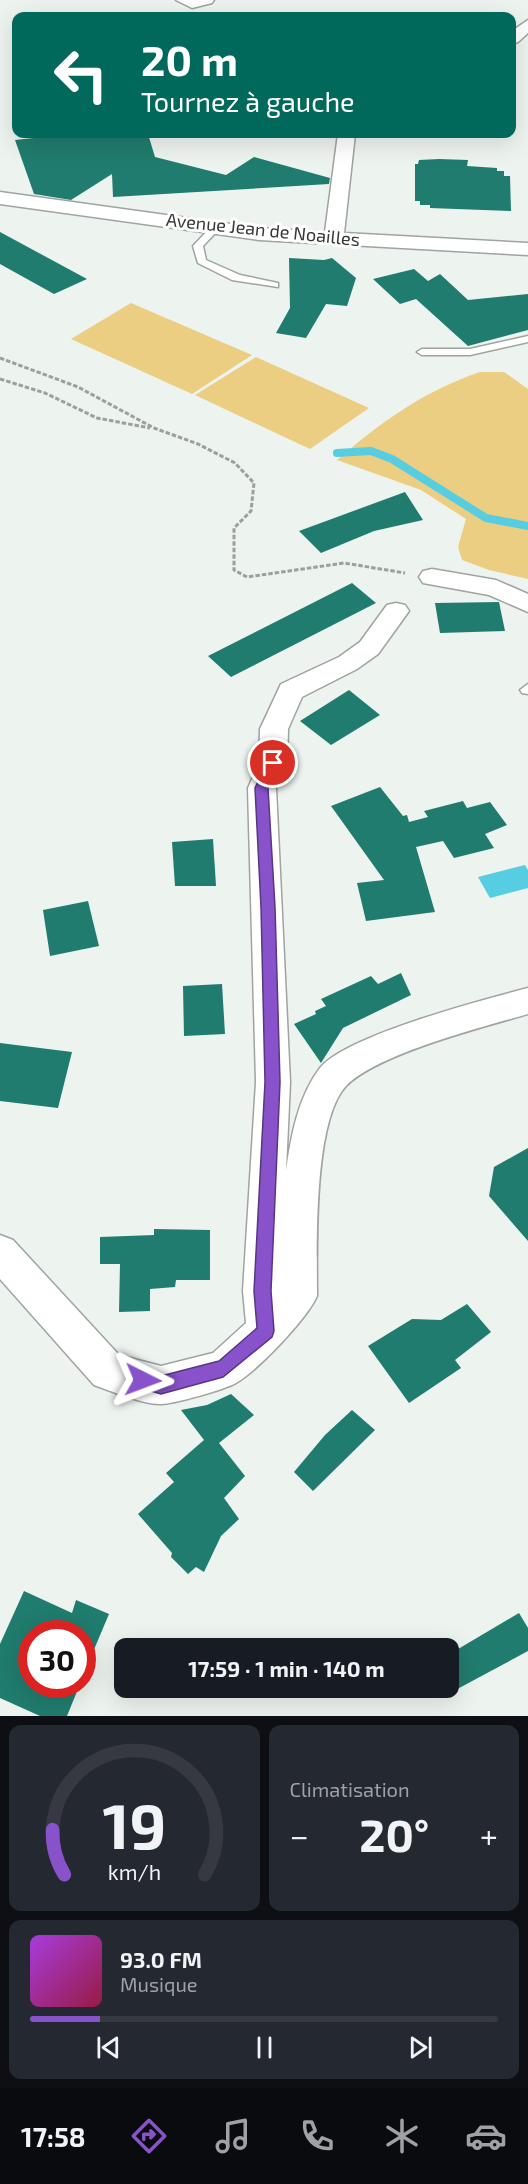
<!DOCTYPE html>
<html lang="fr">
<meta charset="utf-8">
<style>
:root{--surface:#171b24;--page:#242831;--text:#f1f3f6;--muted:#9ea1a6;--line:#363941;--accent:#8853ca}
body{margin:0;font-family:"Exo 2",sans-serif;background:var(--page);color:var(--text);height:100vh;display:flex;flex-direction:column;font-size:22px;white-space:nowrap}
*{box-sizing:border-box;margin:0}
p{font-size:20px;color:var(--muted)}
.icon{flex:none;width:33px;height:33px;fill:none;stroke:currentColor;stroke-width:2;stroke-linecap:round;stroke-linejoin:round}
.map{position:relative;height:1716px;overflow:hidden}
.drawer{display:flex;flex-direction:column;gap:9px;padding:9px;background:#0d0f14;flex:1}
.drawer>*{flex:none}
.top-card{position:absolute;left:12px;top:12px;width:504px;height:126px;border-radius:12px;box-shadow:0 6px 24px #0002;background:#00695c;color:#fff;overflow:hidden}
.speed{position:absolute;left:18px;top:1620px;display:flex;gap:12px;font-size:30px;font-weight:700;text-align:center}
.speed>*{display:grid;place-content:center;width:78px;height:78px;border-radius:50%;background:var(--surface);box-shadow:0 6px 24px #0002;line-height:1}
.speed .limit{border:9px solid #d22;background:#fff;color:#111}
.pin{position:absolute;display:grid;place-items:center;width:51px;height:51px;color:#fff;margin:-26px;border:3px solid #fff;border-radius:50%;box-shadow:0 2px 6px #0007}
.me{position:absolute;width:66px;margin:-33px;rotate:93deg;stroke-linejoin:round;filter:drop-shadow(0 0 4px #0008)}
.turn{display:flex;align-items:center;gap:21px;height:126px;padding:0 30px;font-size:27px}
.turn .icon{width:78px;height:78px;stroke-width:2.5}
.turn b{display:block;font-size:42px;line-height:51px}
.big{font-size:45px;font-weight:700;line-height:1.1}
.drawer .tile{flex:1;display:flex;flex-direction:column;justify-content:center;gap:9px;min-width:0;padding:0 21px;border-radius:12px;background:var(--page)}
.drawer .dial{align-items:center;gap:0}
.dial svg{height:156px;overflow:visible;fill:none;stroke:var(--line);stroke-width:7;stroke-linecap:round;text-anchor:middle}
.dial text{fill:var(--text);stroke:none}
.song{display:flex;align-items:center;gap:18px}
.cover{width:72px;height:72px;border-radius:9px;background:linear-gradient(135deg,hsl(280 70% 55%),hsl(340 70% 35%))}
.played{height:6px;border-radius:3px;background:linear-gradient(90deg,var(--accent) 15%,var(--line) 15%)}
.keys{display:flex;justify-content:space-around;direction:ltr}
.heat{display:flex;justify-content:space-between;align-items:center;font-size:33px;direction:ltr}
.drawer .tiles{flex:1;display:grid;gap:9px;grid-template-columns:1fr 1fr}
.tile:last-child{grid-column:span 2}
.trip{position:absolute;left:114px;top:1638px;width:345px;height:60px;border-radius:12px;background:var(--surface);box-shadow:0 6px 24px #0002;font-weight:700;line-height:60px;text-align:center}
.tabs{display:flex;height:96px;justify-content:space-around;align-items:center;background:#090b0e;color:var(--muted)}
.tabs .icon{width:42px;height:42px}
.tabs .on{color:var(--accent)}
.tabs b{font-size:27px;color:var(--text)}
.map>svg:first-child{display:block}
.green{fill:#ebce81}
.water{fill:#57cde1}
.lines{fill:none;stroke-linecap:round;stroke-linejoin:round}
.stream{stroke:#57cde1;stroke-width:8}
.building{fill:#207c6e}
.lane-casing{stroke:#9fa4a0;stroke-width:3}
.street-casing{stroke:#9fa4a0;stroke-width:3}
.path{stroke:#9ca09d;stroke-width:3;stroke-dasharray:4.5 2;stroke-linecap:butt}
.lane{fill:#fff;fill-rule:evenodd}
.street{fill:#fff;fill-rule:evenodd}
.route{fill:#8853ca;stroke:#583683;stroke-width:1.5}
.labels{text-anchor:middle;stroke-width:6;stroke-linejoin:round;paint-order:stroke}
.far-street-label{font-size:18px;fill:#363836;stroke:#fff}
</style>
<div class="map">
<svg width="528" height="1716" viewBox="0 0 528 1716">
<rect width="100%" height="100%" fill="#edf3ee"/>
<!-- green -->
<g class="green">
<path d="M131,303L252,355L192,394L71,339Z"/>
<path d="M256,357L369,408L310,449L195,395Z"/>
<path d="M480,372H504L528,389V579L489,570L462,560L458,547L466,519L421,490L337,460C383,421 422,392 480,372Z"/>
</g>
<!-- water -->
<path class="water" d="M525,865L528,870V888L490,898L478,877Z"/>
<g class="lines">
<!-- stream -->
<path class="stream" d="M337,453L371,451L392,459L486,518L528,526"/>
</g>
<!-- building -->
<g class="building">
<path d="M70,134H148L155,157L226,175L254,157L330,178L329,184L113,197L112,174L71,200L34,194L15,140Z"/>
<path d="M439,159L468,160L467,166L497,168V171H504V176H510L511,211L430,208V205H420V201H415V164H418L419,160Z"/>
<path d="M0,232L87,279L54,294L0,264Z"/>
<path d="M289,258L324,260L332,258L356,278L347,306L326,304L306,338L276,333L290,308Z"/>
<path d="M414,269L428,281L440,274L468,300L528,294V330L468,346L416,299L400,304L373,279Z"/>
<path d="M405,492L423,520L374,531L321,553L299,531Z"/>
<path d="M352,583L376,603L231,677L208,656Z"/>
<path d="M499,602L505,631L440,633L435,603Z"/>
<path d="M349,690L380,715L331,745L300,721Z"/>
<path d="M380,787L403,816L407,815L409,822L428,817L424,811L463,801L467,808L490,802L507,825L485,834L494,848L454,858L443,841L416,847L435,912L366,921L357,883L384,880L331,806Z"/>
<path d="M213,839L216,886H175L172,842Z"/>
<path d="M88,901L99,946L50,956L43,910Z"/>
<path d="M401,973L411,995L343,1028L321,1063L294,1024L316,1014L315,1011L326,1006L321,999L371,976L378,984Z"/>
<path d="M222,984L225,1034L184,1036L183,986Z"/>
<path d="M0,1043L72,1052L58,1108L0,1101Z"/>
<path d="M528,1148V1241L489,1196L494,1167Z"/>
<path d="M154,1229L210,1230V1280H176L175,1287L150,1289V1311L119,1312L120,1264H100V1237L154,1235Z"/>
<path d="M467,1304L491,1332L455,1360L461,1368L409,1403L368,1346L412,1319L441,1320Z"/>
<path d="M231,1394L254,1415L219,1443L245,1476L224,1498L239,1519L221,1536L204,1572L196,1567L188,1574L171,1557L172,1553L138,1514L174,1482L166,1473L204,1440L181,1410L207,1405Z"/>
<path d="M352,1410L375,1430L313,1491L294,1472L325,1435Z"/>
<path d="M24,1591L72,1613L76,1600L109,1614L82,1678V1634H32V1684H80L67,1716H40L0,1698V1644Z"/>
<path d="M519,1613L528,1628V1651L448,1694V1655Z"/>
</g>
<g class="lines">
<!-- lane casing -->
<g class="lane-casing">
<g id="lane">
<path d="M213,225L221,227L203,246L206,260L240,275L278,283V287L232,280L198,263L193,246Z"/>
<path d="M528,336V342L470,355H422L417,352L422,349H470Z"/>
<path d="M528,684V694L522,693L520,690Z"/>
</g>
</g>
<!-- street casing -->
<g class="street-casing">
<g id="street">
<path d="M176,0H214L212,3L192,8Z"/>
<path d="M528,20V33L518,42L512,44V31Z"/>
<path d="M338,134H355L344,233L528,243V255L259,240L0,204V192L259,228L325,232Z"/>
<path d="M432,569L496,580L528,594V612L489,595L423,583L419,577L423,571Z"/>
<path d="M396,603L405,605L409,611L378,654L357,669L302,697L288,729L287,763L276,788L290,1082L286,1171C291,1136 298,1097 320,1068C345,1036 485,999 528,988V1014C483,1027 377,1054 346,1086C313,1121 317,1248 317,1296C307,1319 258,1370 236,1383C226,1389 171,1405 160,1404C142,1404 111,1391 94,1385L0,1279V1235L13,1240L119,1355L161,1366L213,1353L246,1323L243,1291L256,1082L248,788L259,763L260,729L281,684L339,657L360,642L387,605Z"/>
</g>
</g>
<!-- path -->
<g class="path">
<path d="M0,358L78,387L154,428L198,444L235,463L254,483L251,511L234,528V570L247,577L344,563L405,573"/>
<path d="M0,379L45,393L97,418L150,428"/>
</g>
<!-- lane -->
<use href="#lane" class="lane"/>
<!-- street -->
<use href="#street" class="street"/>
</g>
<!-- route -->
<path class="route" d="M273,758L280,763L268,788L275,907L280,1082L271,1291L274,1331L272,1337L223,1377L161,1394L137,1387L134,1380L137,1374L143,1372L161,1376L219,1361L257,1328L254,1291L265,1082L261,907L255,788L269,759Z"/>
<g class="labels">
<!-- far-street labels -->
<g class="far-street-label">
<text transform="translate(263 230) rotate(6)" y="6">Avenue Jean de Noailles</text>
</g>
</g>
</svg>
<div class="speed"><div class="limit">30</div></div>
<div class="pin" style="left:273px;top:763px;background:#d93025"><svg class="icon" aria-label="arrive" viewBox="0 0 24 24"><path d="M6 21V4h12l-3 4 3 4H6"/></svg></div>
<svg class="me" style="left:143px;top:1380px" viewBox="-20 -20 40 40"><path d="M0-17L14 15 0 8-14 15z" fill="#8853ca" stroke="#fff" stroke-width="4"/></svg>
<div class="trip">17:59 · 1 min · 140 m</div>
<div class="top-card">
<div class="turn"><svg class="icon" aria-label="left" viewBox="0 0 24 24"><path d="M17 20v-9H6M10 6l-5 5 5 5"/></svg><div><b>20 m</b>Tournez à gauche</div></div>
</div>
</div>
<section class="drawer">
<div class="tiles">
<div class="tile dial"><svg viewBox="0 0 100 80">
<path d="M14 69A42 42 0 1 1 86 69"/>
<path d="M14 69A42 42 0 0 1 8 46" stroke="#8853ca"/>
<text x="50" y="56" font-size="32" font-weight="700">19</text>
<text x="50" y="72" font-size="11">km/h</text>
</svg></div>
<div class="tile"><p>Climatisation</p>
<div class="heat"><a>−</a><b class="big">20°</b><a>+</a></div>
</div>
<div class="tile">
<div class="song"><i class="cover"></i><div><b>93.0 FM</b><p>Musique</p></div></div>
<div class="played"></div>
<div class="keys"><svg class="icon" aria-label="previous" viewBox="0 0 24 24"><path d="M18 5L8 12l10 7zM5 5v14"/></svg><svg class="icon" aria-label="pause" viewBox="0 0 24 24"><path d="M8 5v14M16 5v14"/></svg><svg class="icon" aria-label="next" viewBox="0 0 24 24"><path d="M6 5l10 7-10 7zM19 5v14"/></svg></div>
</div>
</div>
</section>
<nav class="tabs">
<b>17:58</b>
<svg class="icon on" aria-label="directions" viewBox="0 0 24 24"><path d="M12 3l9 9-9 9-9-9zM9 14v-3h6M13 9l2 2-2 2"/></svg>
<svg class="icon" aria-label="music" viewBox="0 0 24 24"><path d="M9 18V5l10-2v13"/><circle cx="6" cy="18" r="3"/><circle cx="16" cy="16" r="3"/></svg>
<svg class="icon" aria-label="phone" viewBox="0 0 24 24"><path d="M5 4h4l2 5-3 2q2 4 5 5l2-3 5 2v4C11 20 4 13 5 4z"/></svg>
<svg class="icon" aria-label="climate" viewBox="0 0 24 24"><path d="M12 3v18M4 7l16 10M4 17L20 7"/></svg>
<svg class="icon" aria-label="car" viewBox="0 0 24 24"><path d="M5 17H2v-5l4-1 3-4h7l3 4 3 1v5h-3M9 17h6M6 11h13"/><circle cx="7" cy="17" r="2"/><circle cx="17" cy="17" r="2"/></svg>
</nav>
